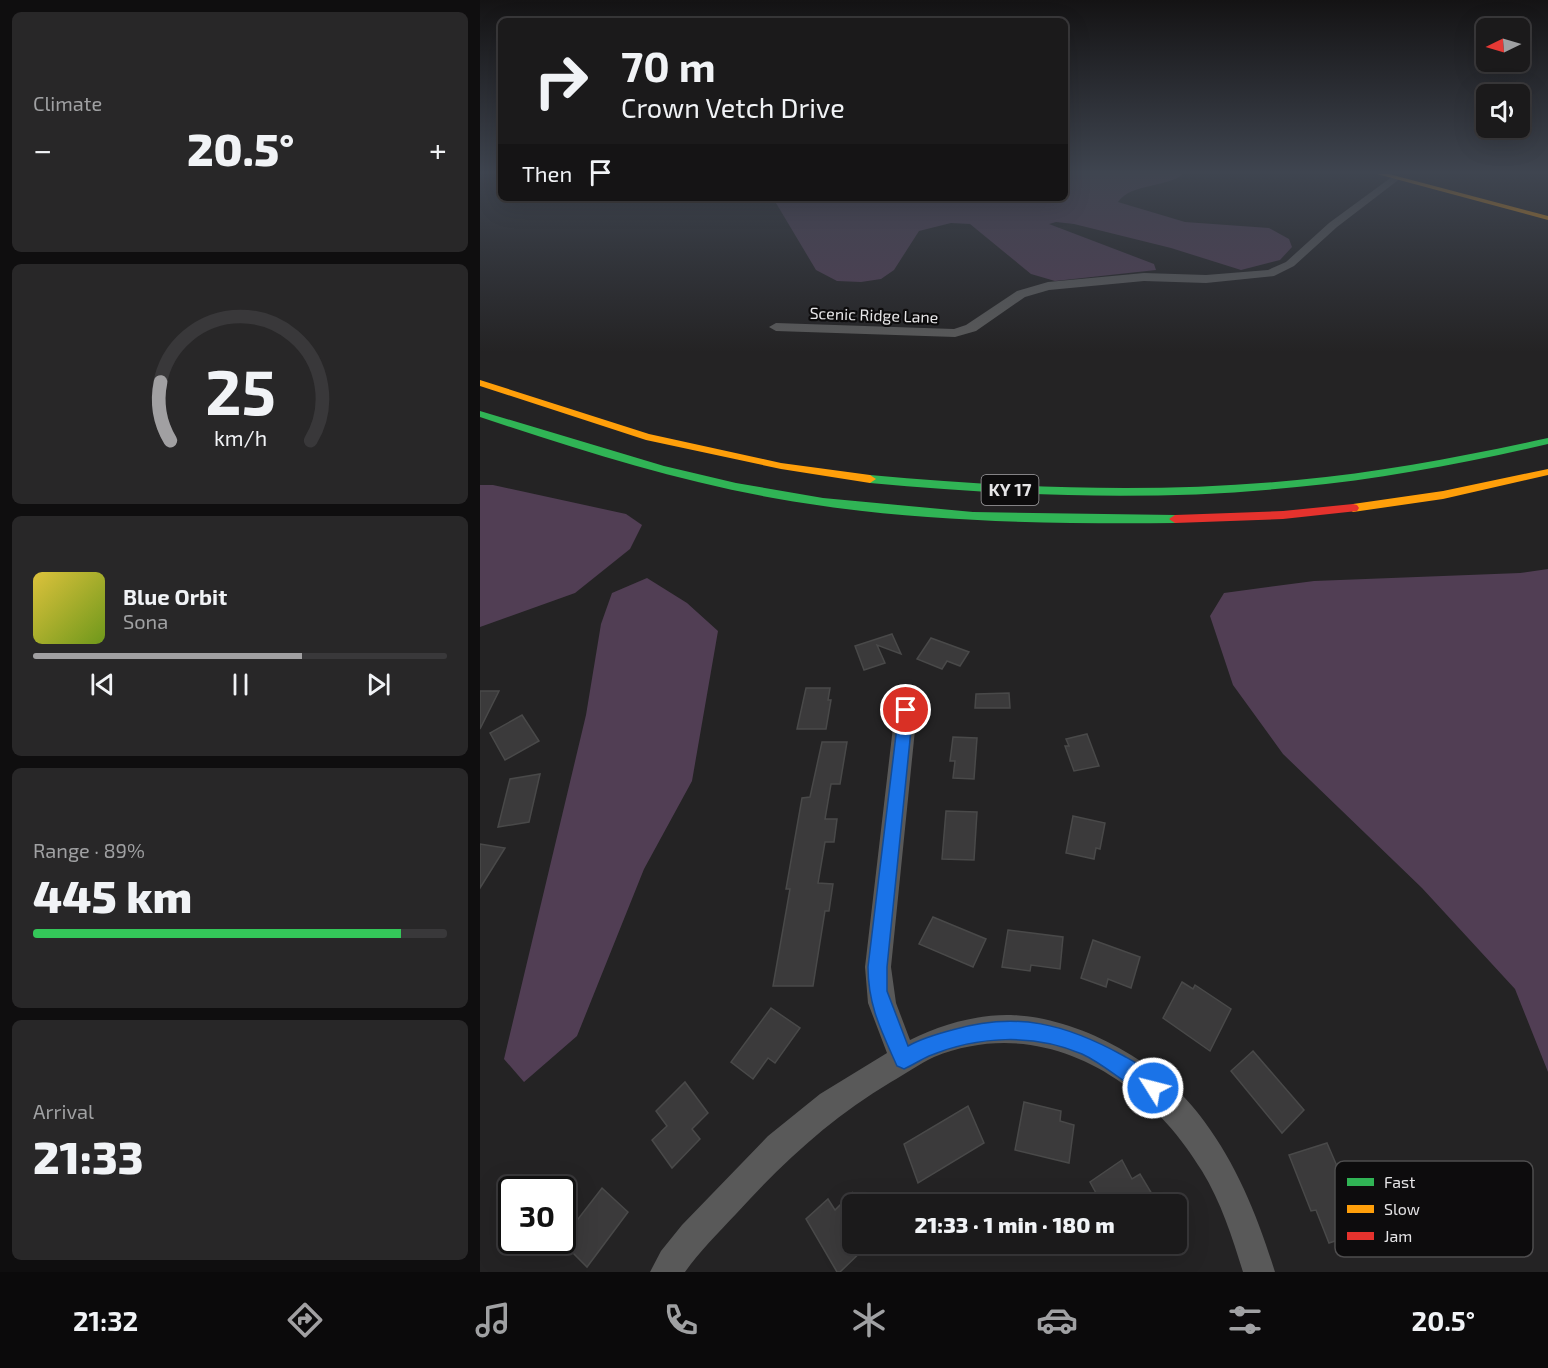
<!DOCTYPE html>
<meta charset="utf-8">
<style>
:root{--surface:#1b1a1b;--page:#282728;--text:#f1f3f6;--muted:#a0a1a3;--line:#39383a;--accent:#a1a0a2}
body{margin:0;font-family:"Exo 2",sans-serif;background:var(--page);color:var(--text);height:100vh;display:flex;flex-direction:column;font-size:22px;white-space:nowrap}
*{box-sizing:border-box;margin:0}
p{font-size:20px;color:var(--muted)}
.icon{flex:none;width:33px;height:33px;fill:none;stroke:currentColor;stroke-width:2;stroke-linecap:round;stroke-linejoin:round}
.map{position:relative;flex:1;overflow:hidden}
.side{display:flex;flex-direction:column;gap:12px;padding:12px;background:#0f0e0f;width:480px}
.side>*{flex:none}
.top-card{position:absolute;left:18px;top:18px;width:570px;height:183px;border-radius:9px;box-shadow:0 6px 24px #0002,0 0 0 2px var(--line);background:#1b1a1b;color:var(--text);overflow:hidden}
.needle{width:39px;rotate:265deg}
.controls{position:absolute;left:996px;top:18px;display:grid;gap:12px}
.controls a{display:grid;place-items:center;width:54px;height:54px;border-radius:9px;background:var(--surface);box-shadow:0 6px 24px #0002,0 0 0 2px var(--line);font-size:30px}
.speed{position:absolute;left:18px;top:1176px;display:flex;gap:12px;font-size:30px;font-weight:700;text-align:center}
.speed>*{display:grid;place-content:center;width:78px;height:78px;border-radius:50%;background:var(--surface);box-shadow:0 6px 24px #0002,0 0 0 2px var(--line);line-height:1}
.speed .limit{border:3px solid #111;border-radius:9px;background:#fff;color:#111}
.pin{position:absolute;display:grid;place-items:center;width:51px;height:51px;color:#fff;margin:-26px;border:3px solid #fff;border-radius:50%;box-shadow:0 2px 6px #0007}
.me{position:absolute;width:66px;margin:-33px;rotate:306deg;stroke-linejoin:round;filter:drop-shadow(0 0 4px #0008)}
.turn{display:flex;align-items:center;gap:21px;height:126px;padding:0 24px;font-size:27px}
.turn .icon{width:78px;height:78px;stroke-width:2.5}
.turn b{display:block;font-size:42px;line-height:51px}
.then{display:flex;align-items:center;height:57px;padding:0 24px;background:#0003;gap:12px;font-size:22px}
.big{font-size:45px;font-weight:800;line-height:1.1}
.side .card{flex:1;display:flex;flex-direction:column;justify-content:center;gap:9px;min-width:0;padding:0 21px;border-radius:9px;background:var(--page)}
.side .dial{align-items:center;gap:0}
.dial svg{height:156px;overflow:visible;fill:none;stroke:var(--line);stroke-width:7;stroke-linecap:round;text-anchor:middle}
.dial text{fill:var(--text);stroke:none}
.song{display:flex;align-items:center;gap:18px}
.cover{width:72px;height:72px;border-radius:9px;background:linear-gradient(135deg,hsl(50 70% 55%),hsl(80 70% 35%))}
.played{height:6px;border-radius:3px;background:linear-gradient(90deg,var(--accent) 65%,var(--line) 65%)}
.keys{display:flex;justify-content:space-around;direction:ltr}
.heat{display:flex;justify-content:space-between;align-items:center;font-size:33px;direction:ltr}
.charge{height:9px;border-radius:4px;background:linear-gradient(90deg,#34c759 89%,var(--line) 0)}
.trip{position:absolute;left:362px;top:1194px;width:345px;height:60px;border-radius:9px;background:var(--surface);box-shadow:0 6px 24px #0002,0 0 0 2px var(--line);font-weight:800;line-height:60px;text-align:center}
.menu{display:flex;height:96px;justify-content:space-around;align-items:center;background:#0b0a0b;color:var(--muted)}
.menu .icon{width:42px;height:42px}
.menu .current{color:var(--accent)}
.menu b{font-size:27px;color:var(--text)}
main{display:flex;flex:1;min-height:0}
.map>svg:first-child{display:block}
.green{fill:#513e54}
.building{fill:#3b3a3b;stroke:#494949;stroke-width:1.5}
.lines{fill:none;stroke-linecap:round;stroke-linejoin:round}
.street{fill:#595959;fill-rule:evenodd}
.fast{fill:#30b455;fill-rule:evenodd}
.slow{fill:#ff9f0a;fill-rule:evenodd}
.jam{fill:#e5322d;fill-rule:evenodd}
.route{fill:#1a73e8;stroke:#114b97;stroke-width:1.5}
.labels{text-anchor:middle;stroke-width:4.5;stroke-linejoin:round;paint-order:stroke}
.far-street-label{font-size:16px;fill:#e5e4e6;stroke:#0d0c0d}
.shield{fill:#0d0c0d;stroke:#a4a3a5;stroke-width:1.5}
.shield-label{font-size:18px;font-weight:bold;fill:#e5e4e6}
.key{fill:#0d0c0d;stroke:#4e4d4e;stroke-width:1.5}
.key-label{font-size:16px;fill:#e5e4e6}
</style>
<main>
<section class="side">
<div class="card"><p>Climate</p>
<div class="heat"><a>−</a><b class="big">20.5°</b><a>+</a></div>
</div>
<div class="card dial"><svg viewBox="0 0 100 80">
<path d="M14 69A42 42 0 1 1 86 69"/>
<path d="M14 69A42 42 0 0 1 9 39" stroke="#a1a0a2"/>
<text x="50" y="56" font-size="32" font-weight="700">25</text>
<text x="50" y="72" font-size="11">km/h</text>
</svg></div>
<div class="card">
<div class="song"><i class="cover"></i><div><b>Blue Orbit</b><p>Sona</p></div></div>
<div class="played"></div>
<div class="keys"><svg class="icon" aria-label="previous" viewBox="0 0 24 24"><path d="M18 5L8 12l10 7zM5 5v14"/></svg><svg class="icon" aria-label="pause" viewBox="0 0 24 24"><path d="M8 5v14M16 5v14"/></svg><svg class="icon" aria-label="next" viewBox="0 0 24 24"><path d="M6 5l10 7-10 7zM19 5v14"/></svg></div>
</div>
<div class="card"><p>Range · 89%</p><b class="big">445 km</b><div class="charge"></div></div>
<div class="card"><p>Arrival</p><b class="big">21:33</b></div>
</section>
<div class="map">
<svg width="1068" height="1272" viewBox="0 0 1068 1272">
<rect width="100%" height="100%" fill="#242324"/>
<!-- green -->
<g class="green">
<path d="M585,174H703C687,188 651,183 638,202L705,222L789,228L809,239L812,247L800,260L761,270L691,248L594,224L576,222L569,224L674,264L676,270L575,281L551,274L490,224L471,223L439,231L414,270L401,279L381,282L357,281L336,270L293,198H585Z"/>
<path d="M0,485H13L146,514L162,525L150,549L95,593L0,627Z"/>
<path d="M1068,569V1072L1035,989L942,888L803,754L753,685L730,616L744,593L834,581L1040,573Z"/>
<path d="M167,578L207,603L238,631L212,781L164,869L97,1036L44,1082L24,1059L106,715L121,624L132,593Z"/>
</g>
<!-- building -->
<g class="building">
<path d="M412,634L421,654L397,645L405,663L384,670L375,646Z"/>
<path d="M451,638L489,652L480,666L467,661L462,669L437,659Z"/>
<path d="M326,688H350L348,700H351L346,729H317Z"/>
<path d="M0,691H19L0,729Z"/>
<path d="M529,693L530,708H495L496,694Z"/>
<path d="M42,715L59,741L25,760L10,733Z"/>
<path d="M607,734L619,766L594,771L585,746H589L586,739Z"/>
<path d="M473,737L497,738L494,779L473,778L475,761H470Z"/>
<path d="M342,742H367L360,784H351L345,819H357L354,842H345L338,883L353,884L349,911H345L333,986H293L310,889H306L322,798L330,797Z"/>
<path d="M60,774L49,822L18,827L30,779Z"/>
<path d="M466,811L497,812L494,860L462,859Z"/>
<path d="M593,816L625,823L620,849L616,848L614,859L586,853Z"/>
<path d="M0,844L25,848L0,888Z"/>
<path d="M453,917L506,939L493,967L439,944Z"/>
<path d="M528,930L583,937L580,969L551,965L550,971L522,967Z"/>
<path d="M613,940L660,957L651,988L628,979L626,987L601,978Z"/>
<path d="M702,982L713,989L715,985L751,1009L730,1051L683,1018Z"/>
<path d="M291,1008L320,1028L295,1063L288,1058L273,1079L251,1062Z"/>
<path d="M773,1051L824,1110L802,1133L751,1071Z"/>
<path d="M205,1082L228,1113L212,1129L220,1139L192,1168L172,1140L187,1126L176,1111Z"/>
<path d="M544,1102L581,1111L580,1121L594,1125L589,1163L535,1150Z"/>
<path d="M488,1106L504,1143L438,1183L424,1144Z"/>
<path d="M847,1143L885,1231L849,1243L836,1210L831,1211L809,1155Z"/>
<path d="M642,1160L652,1179L660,1174L678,1204H622L610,1182Z"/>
<path d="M122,1188L148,1212L107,1267L81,1241Z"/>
<path d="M372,1193V1244H389L360,1272H357L326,1219L348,1199L355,1210Z"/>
</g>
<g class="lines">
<!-- street -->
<g class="street">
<path d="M913,176L918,179L917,181L857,227L814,266L794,276L726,283L664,281L569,290L545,297L496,331L475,337L296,331L289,327L296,323L474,329L486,325L537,291L568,282L664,273L726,275L788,270L806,262L849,223Z"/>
<path d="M426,701L433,704L437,710L411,967L416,1003L430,1040C460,1025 497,1014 531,1015C600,1017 685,1065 724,1121C758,1167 778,1218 795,1272H763C752,1237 741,1202 722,1171C667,1079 563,1013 454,1057C439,1064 425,1074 411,1082C351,1118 303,1162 256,1214C238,1233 220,1251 205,1272H170L181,1251L202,1225L288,1136L340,1094L407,1053L388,1003L385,967L415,710L419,704Z"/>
</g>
<!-- fast -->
<g class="fast">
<path d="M0,411L184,466L256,483L343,498L493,512L695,515L701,519L695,523C560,524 426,522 293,498C193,480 96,449 0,417Z"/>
<path d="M1068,438V444C985,463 902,479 817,487C675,502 532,496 390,483L384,479L390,475C532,488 675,494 817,480C902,472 985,456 1068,438Z"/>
</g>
<!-- slow -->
<g class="slow">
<path d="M897,174H909L1068,216V220Z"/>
<path d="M0,380L169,434L301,463L390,475L396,479L390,483L301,469L166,440L0,386Z"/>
<path d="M1068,469V475L963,499L873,512L867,508L873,504L963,491Z"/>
</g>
<!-- jam -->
<path class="jam" d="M873,504L877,505L879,508L877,511L803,519L695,523L689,519L695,515L803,511Z"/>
</g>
<!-- sky -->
<linearGradient id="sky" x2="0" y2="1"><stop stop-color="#141314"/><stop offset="0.49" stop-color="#3f4550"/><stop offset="1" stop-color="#3f4550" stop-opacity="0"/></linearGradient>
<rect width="1068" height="352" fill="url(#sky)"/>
<!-- route -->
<path class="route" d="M426,704L431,705L433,710L407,967V991L428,1046C442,1038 457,1034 472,1030C537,1011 586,1024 644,1056C658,1064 677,1074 683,1088L680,1095L673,1098C648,1088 628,1066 602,1054C554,1033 497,1036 449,1056C440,1060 433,1065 424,1069L417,1066C402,1032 388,1006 388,967L419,710L421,705Z"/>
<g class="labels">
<!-- far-street labels -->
<g class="far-street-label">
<text transform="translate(394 315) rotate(2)" y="6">Scenic Ridge Lane</text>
</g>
<!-- shield labels -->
<rect class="shield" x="501.5" y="475" width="57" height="30" rx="4.5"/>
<g class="shield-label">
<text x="530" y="496">KY 17</text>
</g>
</g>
<!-- legend -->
<rect x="855" y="1161" width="198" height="96" rx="9" class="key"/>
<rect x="867" y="1178" width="27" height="8" fill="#30b455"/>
<rect x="867" y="1205" width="27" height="8" fill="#ff9f0a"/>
<rect x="867" y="1232" width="27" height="8" fill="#e5322d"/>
<g class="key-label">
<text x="904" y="1188">Fast</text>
<text x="904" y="1215">Slow</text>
<text x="904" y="1242">Jam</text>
</g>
</svg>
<div class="controls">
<a><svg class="needle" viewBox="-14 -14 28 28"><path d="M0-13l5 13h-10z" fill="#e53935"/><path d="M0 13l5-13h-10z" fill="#a0a1a3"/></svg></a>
<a><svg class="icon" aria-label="sound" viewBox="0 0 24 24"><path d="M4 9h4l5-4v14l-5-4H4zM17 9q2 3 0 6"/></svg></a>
</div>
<div class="speed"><div class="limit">30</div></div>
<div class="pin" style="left:426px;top:710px;background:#d93025"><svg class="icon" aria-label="arrive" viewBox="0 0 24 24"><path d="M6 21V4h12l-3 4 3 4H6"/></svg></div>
<svg class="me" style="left:673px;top:1088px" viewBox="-20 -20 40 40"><circle r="17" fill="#1a73e8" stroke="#fff" stroke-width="3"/><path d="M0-11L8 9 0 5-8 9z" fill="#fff"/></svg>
<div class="trip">21:33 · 1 min · 180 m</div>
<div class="top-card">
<div class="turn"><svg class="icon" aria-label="right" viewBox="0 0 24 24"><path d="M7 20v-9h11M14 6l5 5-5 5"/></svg><div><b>70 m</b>Crown Vetch Drive</div></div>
<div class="then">Then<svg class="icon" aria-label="arrive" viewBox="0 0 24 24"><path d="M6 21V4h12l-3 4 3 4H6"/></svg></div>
</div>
</div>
</main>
<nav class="menu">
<b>21:32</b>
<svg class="icon current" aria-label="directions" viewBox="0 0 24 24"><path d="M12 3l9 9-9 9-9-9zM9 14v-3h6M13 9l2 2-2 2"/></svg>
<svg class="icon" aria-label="music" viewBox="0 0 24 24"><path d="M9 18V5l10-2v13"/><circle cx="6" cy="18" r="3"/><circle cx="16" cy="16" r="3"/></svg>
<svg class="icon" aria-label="phone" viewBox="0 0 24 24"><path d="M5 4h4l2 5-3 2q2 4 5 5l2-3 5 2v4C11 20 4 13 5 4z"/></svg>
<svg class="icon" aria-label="climate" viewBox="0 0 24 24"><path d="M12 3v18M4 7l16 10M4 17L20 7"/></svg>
<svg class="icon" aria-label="car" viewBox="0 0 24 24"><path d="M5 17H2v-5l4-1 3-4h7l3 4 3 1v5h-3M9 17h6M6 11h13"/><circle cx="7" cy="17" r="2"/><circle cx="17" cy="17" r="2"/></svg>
<svg class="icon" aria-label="filters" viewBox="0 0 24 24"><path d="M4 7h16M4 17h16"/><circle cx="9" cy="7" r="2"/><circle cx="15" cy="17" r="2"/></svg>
<b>20.5°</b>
</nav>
